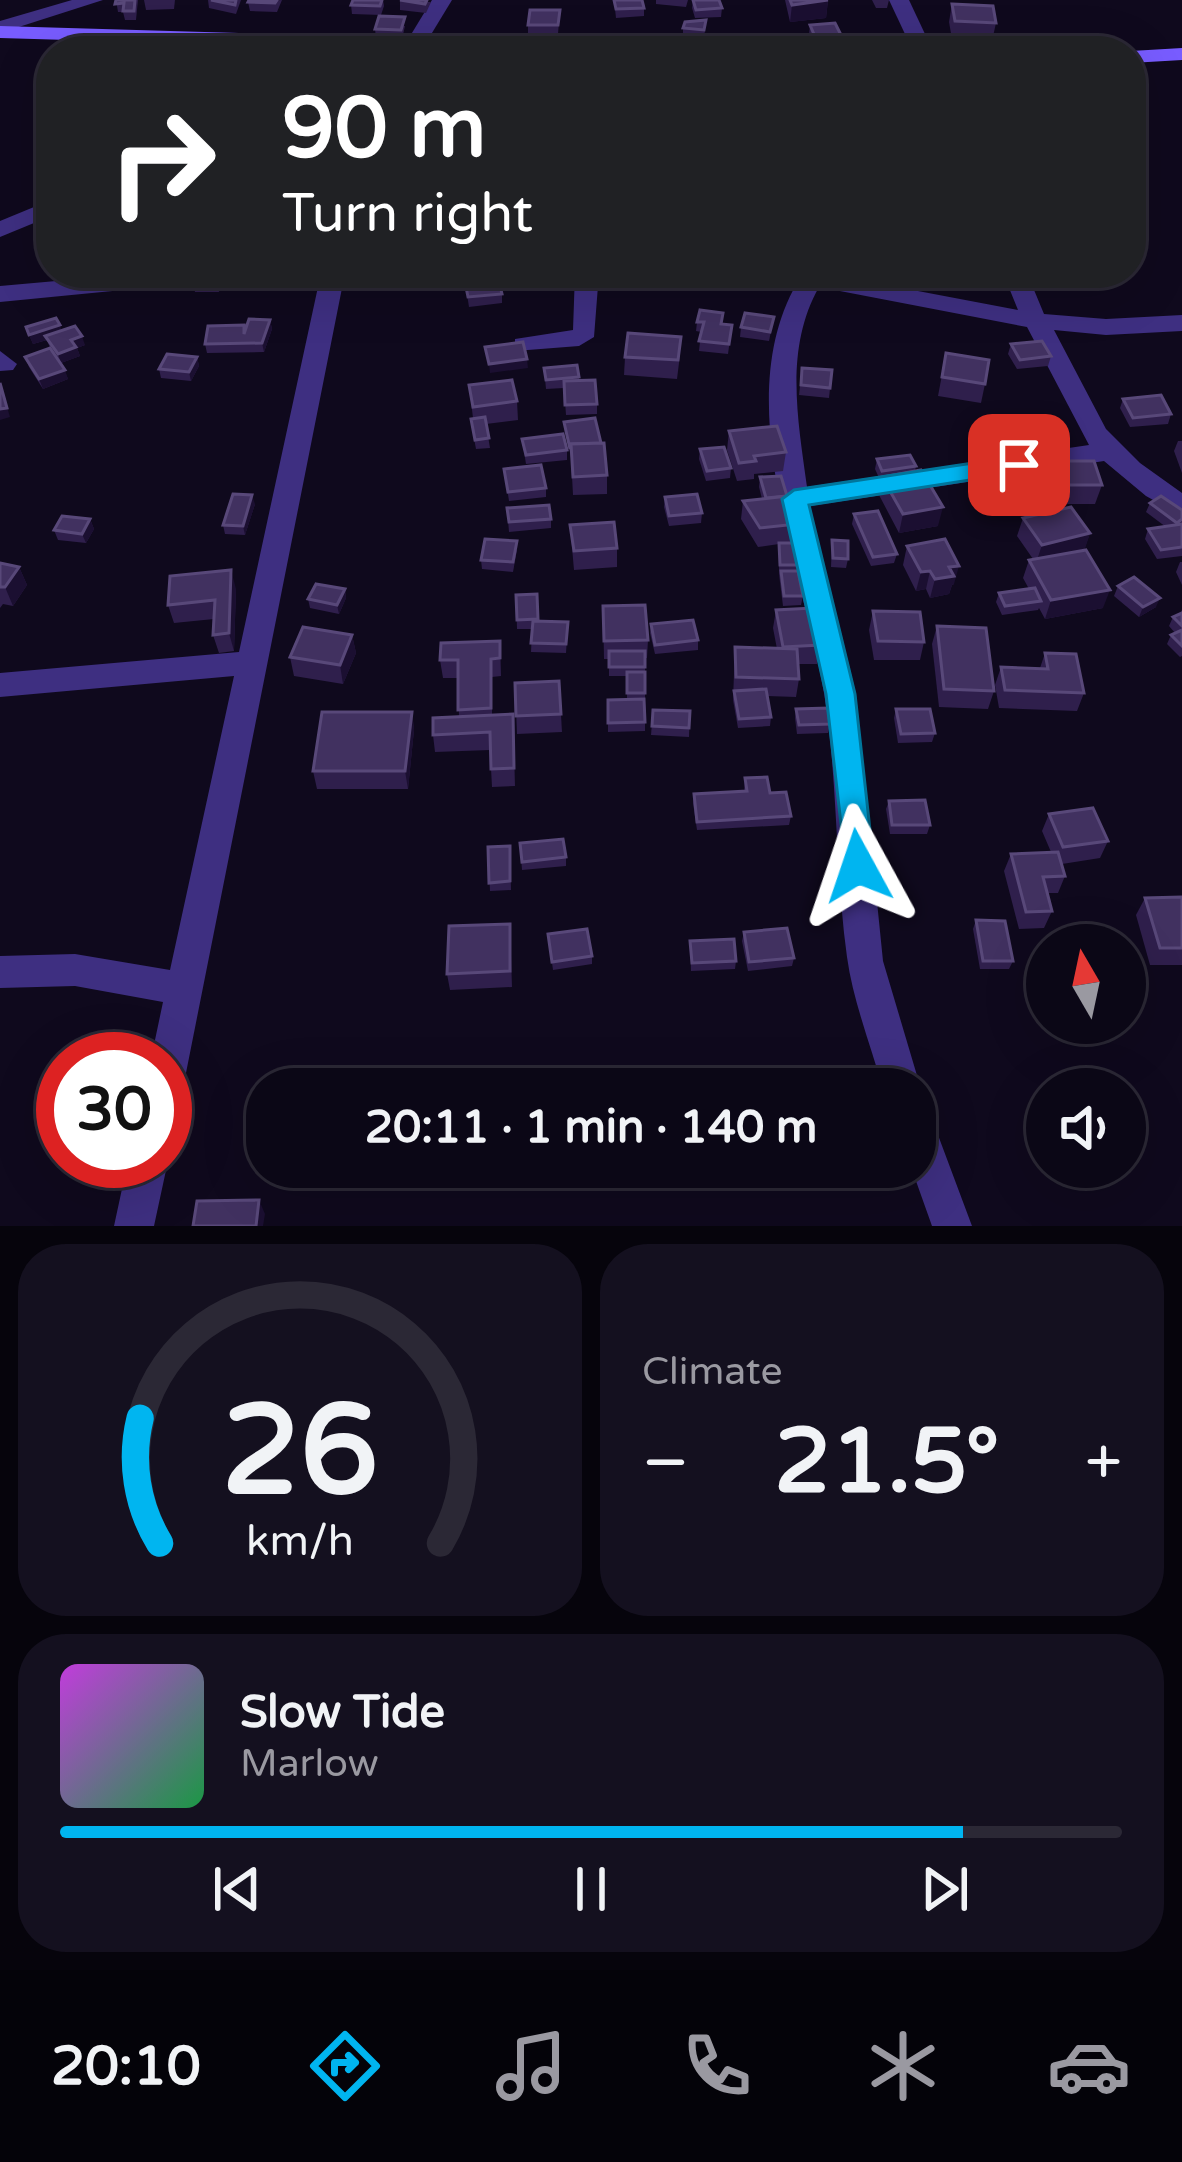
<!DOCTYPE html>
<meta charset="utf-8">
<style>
:root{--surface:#0b0716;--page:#14101f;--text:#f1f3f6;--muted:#9a99a1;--line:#2b2835;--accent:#00b5f0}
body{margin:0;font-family:"Varela Round",sans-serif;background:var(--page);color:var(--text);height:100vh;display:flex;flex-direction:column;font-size:45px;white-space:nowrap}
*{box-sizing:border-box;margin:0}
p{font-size:39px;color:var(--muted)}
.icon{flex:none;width:66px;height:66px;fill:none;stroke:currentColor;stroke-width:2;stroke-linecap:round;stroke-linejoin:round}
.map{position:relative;height:1226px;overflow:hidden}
.side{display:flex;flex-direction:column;gap:18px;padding:18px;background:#06040c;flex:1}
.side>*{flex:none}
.guide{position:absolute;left:36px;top:36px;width:1110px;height:252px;border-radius:48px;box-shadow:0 12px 48px #0002,0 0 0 3px var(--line);background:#202124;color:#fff;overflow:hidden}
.needle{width:78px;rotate:351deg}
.fabs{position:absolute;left:1026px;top:924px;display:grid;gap:24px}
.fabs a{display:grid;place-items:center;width:120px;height:120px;border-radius:50%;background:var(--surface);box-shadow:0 12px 48px #0002,0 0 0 3px var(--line);font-size:60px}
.speed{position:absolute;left:36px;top:1032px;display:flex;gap:24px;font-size:60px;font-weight:700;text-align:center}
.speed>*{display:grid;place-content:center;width:156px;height:156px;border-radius:50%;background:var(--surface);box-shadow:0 12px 48px #0002,0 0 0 3px var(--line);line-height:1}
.speed .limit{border:18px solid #d22;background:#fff;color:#111}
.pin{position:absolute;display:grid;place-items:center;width:102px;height:102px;color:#fff;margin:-51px;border-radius:24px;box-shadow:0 6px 18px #0006}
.me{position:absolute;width:132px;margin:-66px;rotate:355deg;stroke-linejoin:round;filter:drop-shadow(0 0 9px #0008)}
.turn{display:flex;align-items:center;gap:42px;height:252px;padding:0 48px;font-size:54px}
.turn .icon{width:156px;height:156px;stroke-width:2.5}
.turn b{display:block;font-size:84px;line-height:102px}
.big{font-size:90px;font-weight:700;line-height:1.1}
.side .widget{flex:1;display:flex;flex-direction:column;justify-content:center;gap:18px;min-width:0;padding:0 42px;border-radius:48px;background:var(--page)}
.side .dial{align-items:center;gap:0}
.dial svg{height:312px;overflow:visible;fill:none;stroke:var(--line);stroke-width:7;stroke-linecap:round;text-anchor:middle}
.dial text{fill:var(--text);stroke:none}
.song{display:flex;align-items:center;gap:36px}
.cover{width:144px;height:144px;border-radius:18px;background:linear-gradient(135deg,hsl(290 70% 55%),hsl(140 70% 35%))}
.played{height:12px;border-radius:6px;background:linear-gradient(90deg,var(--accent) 85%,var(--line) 85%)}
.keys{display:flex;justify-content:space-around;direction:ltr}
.heat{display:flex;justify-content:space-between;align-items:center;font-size:66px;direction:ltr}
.side .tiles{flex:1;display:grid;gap:18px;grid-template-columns:1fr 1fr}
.widget:last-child{grid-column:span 2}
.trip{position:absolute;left:246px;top:1068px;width:690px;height:120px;border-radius:48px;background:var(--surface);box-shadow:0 12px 48px #0002,0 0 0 3px var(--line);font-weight:700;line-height:120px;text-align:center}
.dock{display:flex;height:192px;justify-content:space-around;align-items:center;background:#040309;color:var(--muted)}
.dock .icon{width:84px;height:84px}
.dock .selected{color:var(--accent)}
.dock b{font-size:54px;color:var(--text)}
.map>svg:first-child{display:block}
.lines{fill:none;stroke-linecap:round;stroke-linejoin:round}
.street{fill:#3e2f81;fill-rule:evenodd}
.secondary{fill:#785cff;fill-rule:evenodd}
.wall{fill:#2f1f4c}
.shaded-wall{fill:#1b0f31}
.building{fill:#413160;stroke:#584879;stroke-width:3}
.route{fill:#00b5f0;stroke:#00769c;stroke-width:3}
</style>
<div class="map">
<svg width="1182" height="1226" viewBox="0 0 1182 1226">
<rect width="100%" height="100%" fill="#0f091d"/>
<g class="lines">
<!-- street -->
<g class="street">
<path d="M72,0H103L0,33V21Z"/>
<path d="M432,0H452L421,51H401Z"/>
<path d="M889,0H909L933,51H913Z"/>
<path d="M51,200V216L0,237V221Z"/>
<path d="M146,273H237L225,280L0,302V286Z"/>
<path d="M321,273H345L184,1083L178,1096L165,1101V1059H151L163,1002L75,986L0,988V956L75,954L170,970L234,676L0,697V673L239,652Z"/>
<path d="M575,273H599L594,337L579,346L515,351V339L573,330Z"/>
<path d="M773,273H823L1018,310L1003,273H1027L1044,314L1106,319L1182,315V331L1106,335L1054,330L1106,429L1140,463L1182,493V516L1146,496L1104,461L810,506L856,694L883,961L921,1089L915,1102V1089H883C871,1046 853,1001 847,957C835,869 838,779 824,693C803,569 729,401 797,283ZM819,287L1027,327L1089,445L807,487C798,420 784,349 819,287Z"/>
<path d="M0,351L17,364L13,370L0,371Z"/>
<path d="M915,1105L929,1111L972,1226H932L911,1167H915Z"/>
<path d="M165,1154L168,1161L154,1226H114L128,1161H165Z"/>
</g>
<!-- secondary -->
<g class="secondary">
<path d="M0,26L650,45L660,51H443L0,38Z"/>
<path d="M1182,48V60L1131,63V51Z"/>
</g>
</g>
<!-- wall -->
<g class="wall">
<path d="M116,0H138L136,20H125L123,12H118Z"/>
<path d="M144,0H175L174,9L146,10Z"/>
<path d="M208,0H241L236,14L209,8Z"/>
<path d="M282,0L277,12L250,11L248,2Z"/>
<path d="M353,0H383L384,6L381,15L352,14L351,5Z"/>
<path d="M614,0L644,8V16L616,18Z"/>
<path d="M656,0H688L686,7L656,4Z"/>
<path d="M693,0L722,8L721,17L695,18L692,8Z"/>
<path d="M785,0H828L826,18L790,22Z"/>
<path d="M872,0H889L887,8H876Z"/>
<path d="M400,1L431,2L426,13L400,10Z"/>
<path d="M952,4L996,23L992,41L952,39L949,22Z"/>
<path d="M560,10L558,34H528V25Z"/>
<path d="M706,20L704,39L683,37V28Z"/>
<path d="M810,25L842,37L840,46L814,48L809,34Z"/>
<path d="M405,26L402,39L376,38L375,29Z"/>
<path d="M195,273H223L219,292H195L193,283Z"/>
<path d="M252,273H321L320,277H253Z"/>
<path d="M503,273H518V281H504Z"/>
<path d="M853,273H871L869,282L851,279Z"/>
<path d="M933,273H965L962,290L932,286Z"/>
<path d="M465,282L502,294V303L469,307Z"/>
<path d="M774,317L769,341L740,337L741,327Z"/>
<path d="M270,320L272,329L264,352L207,353L205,344L245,331Z"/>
<path d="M697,322L732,325L728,354L699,351L701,332L696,331Z"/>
<path d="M26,327L62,330L85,345L77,348L80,356L61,363L68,379L43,389L29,367L25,357L50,348L47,340L33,344Z"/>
<path d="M1011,344L1051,356L1048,366L1017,369L1008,354Z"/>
<path d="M946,353L985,384L981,403L938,396Z"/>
<path d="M680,355L677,379L624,375L625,357Z"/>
<path d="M197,357L199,366L191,381L161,378L159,369Z"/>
<path d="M544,368L579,377V380L597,404V414L566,415L564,388L546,389Z"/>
<path d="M802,368L832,370L829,398L799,395Z"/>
<path d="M469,385L517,401L518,420L486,424L490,448L476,449L472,428L471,419L473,418Z"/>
<path d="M1123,399L1171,414L1168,424L1130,427L1120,408Z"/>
<path d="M564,422L607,475V494L573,495L571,458Z"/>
<path d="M729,431L786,452L783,471L754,474V479L737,481L727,450Z"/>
<path d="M522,439L567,450V460L526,464Z"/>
<path d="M1178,441H1182V473L1174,451Z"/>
<path d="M700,449L731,468L730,478L706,481L699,459Z"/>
<path d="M877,459L916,466L915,471L938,526L899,533L879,495L882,480H880L875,469Z"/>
<path d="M1040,461L1102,485L1095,504H1042L1034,480Z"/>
<path d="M504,469L546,488V497L509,501Z"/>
<path d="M760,477L787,496L797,524L795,542L803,596L801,605L783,606L779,574V544L758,547L741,519L743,501L762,499L759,487Z"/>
<path d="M665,497L702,513L701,523L669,526L664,507Z"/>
<path d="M1150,503L1182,510V556L1157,559L1145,539L1148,529L1166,527L1146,512Z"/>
<path d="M255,504L245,535L225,534L223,525Z"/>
<path d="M507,508L551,519V528L509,532Z"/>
<path d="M854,514L897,554L894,563L871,566L852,524Z"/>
<path d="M1023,518L1090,533L1084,550L1103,608L1045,619L1039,608L1038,610L1002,615L996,602L999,593L1029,589L1023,578L1029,560L1033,559L1017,536Z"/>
<path d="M90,519L94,529L86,543L58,540L54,530Z"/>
<path d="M570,525L617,548V567L574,570Z"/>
<path d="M832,540L848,559L846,568L831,567Z"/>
<path d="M907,546L954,584L952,585L949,594L930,598L926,589L916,591L903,565Z"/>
<path d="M517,550L513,572L482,569L481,560Z"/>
<path d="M1180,562H1182V585L1176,572Z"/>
<path d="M0,563L19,567L27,585L13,606L3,604L0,608Z"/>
<path d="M1118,586L1156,607L1139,617L1114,596Z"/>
<path d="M236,589L234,651L219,653L213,635L214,619L174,623L168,605Z"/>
<path d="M345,589L346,598L339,614L310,608L308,599Z"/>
<path d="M537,594L538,621L568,622L566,653L531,652L532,629H517L516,595Z"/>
<path d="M603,606L648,640L647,658H645V731L608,732V700H627V676H609V659H604Z"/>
<path d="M1182,609V656L1180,657L1167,644L1171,635L1175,633L1169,626L1173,617L1181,613Z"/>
<path d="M776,610L820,645L817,664H798L799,679L796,697L767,696L771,717L770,726L738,728L733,700L735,647L777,649L773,628Z"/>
<path d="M873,611L924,642L920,660H874L869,630Z"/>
<path d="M651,624L698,640V650L655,654L650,633Z"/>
<path d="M937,626L994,691L988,709L939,707L932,644Z"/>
<path d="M352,635L356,653L343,684L294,676L290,657Z"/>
<path d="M500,641L501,676L492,677V715L513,714L515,786L492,787L490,750L435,752L433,735L459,717L458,678H443L440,660Z"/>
<path d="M1045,653L1084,693L1077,711L999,708L995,685L1001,667L1040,668Z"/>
<path d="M559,681L562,732L517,734L515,683Z"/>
<path d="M796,709L830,724L828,733L797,734L795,718Z"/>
<path d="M896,709L935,733L932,742L898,743L894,718Z"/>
<path d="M653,710L690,711L689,737L651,735Z"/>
<path d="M412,712L414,730L408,789H317L313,771Z"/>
<path d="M745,778L770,793L791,816L789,825L697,830L693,803L694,794L744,791Z"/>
<path d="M889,801L930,825L927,834H890L886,809Z"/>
<path d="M1049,814L1108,841L1100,858L1062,864L1065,876L1058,893H1047L1052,911L1044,928L1019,929L1004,871L1011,854L1051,852L1042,831Z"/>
<path d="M520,843L566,857V866L522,870Z"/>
<path d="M510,846L511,890L490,891L488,847Z"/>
<path d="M1182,897V965H1150L1136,915L1145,898Z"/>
<path d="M976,920L1013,961L1009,969H980L973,929Z"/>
<path d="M510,924L512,987L450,990L447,974Z"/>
<path d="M744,932L794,958L792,966L748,971L742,941Z"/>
<path d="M548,934L592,956V964L553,970Z"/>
<path d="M690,941L736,961L735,969L691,971Z"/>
</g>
<!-- shaded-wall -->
<g class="shaded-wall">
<path d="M828,0L826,18L790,22L792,5Z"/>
<path d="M220,273H223V277L219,292L217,282Z"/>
<path d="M270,320L272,329L264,352L262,343Z"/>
<path d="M60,325L63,335L33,344L29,335Z"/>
<path d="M82,336L85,345L77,348L80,356L61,363L58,354L71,340Z"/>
<path d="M197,357L199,366L191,381L189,372Z"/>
<path d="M527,359L528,368L490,373L489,364Z"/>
<path d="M65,370L68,379L43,389L39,379Z"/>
<path d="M0,383L10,417L0,420Z"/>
<path d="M252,495L255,504L245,535L243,526Z"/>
<path d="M943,507L938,526L899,533L903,514Z"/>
<path d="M90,519L94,529L86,543L82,534Z"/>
<path d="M1090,533L1084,552L1036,563L1042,545Z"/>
<path d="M959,566L954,584L952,585L949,594L930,598L935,579L949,567Z"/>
<path d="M19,567L27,585L13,606L5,587Z"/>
<path d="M231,570L236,589L234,651L229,633Z"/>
<path d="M930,571L926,589L916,591L921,572Z"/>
<path d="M345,589L346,598L339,614L337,605Z"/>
<path d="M1110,590L1103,608L1045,619L1051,600Z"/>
<path d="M1160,598L1156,607L1139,617L1143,607Z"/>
<path d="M352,635L356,653L343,684L340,665Z"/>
<path d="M412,712L414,730L408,789L405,771Z"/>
<path d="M259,1200L265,1214L263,1226H256Z"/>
</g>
<!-- building -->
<g class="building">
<path d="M116,0H135L134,11H123L124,3L115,4Z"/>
<path d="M211,0H236L235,5Z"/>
<path d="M249,0H277L275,3L248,2Z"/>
<path d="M353,0H382L380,6L351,5Z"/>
<path d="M400,0H427L425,4Z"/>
<path d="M614,0H642L644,8L616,9Z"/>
<path d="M693,0H719L722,8L696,10Z"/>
<path d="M790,0H828L792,5Z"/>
<path d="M952,4L993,6L996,23L955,21Z"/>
<path d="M530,10H560L558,25H528Z"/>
<path d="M379,16L405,17L401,30L375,29Z"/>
<path d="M706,20L704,30L683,28L685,22Z"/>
<path d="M835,23L842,37L816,39L810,25Z"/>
<path d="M504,41L508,50L487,51L484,43Z"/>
<path d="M195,273H220L217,282L193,283Z"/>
<path d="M934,273H965L964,280L934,277Z"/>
<path d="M498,278L502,294L468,297L465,282Z"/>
<path d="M700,310L723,313L721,324L732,325L729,344L699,341L704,322H697Z"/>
<path d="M745,313L774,317L770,332L741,327Z"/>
<path d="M56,318L60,325L29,335L26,327Z"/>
<path d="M249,319L270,320L262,343L205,344L208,326L244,325V334Z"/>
<path d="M75,326L82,336L71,340L76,347L58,354L45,336Z"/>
<path d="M628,333L681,337L678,360L625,357Z"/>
<path d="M1042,341L1051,356L1020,360L1011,344Z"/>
<path d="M523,342L527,359L489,364L485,347Z"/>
<path d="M50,348L65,370L39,379L25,357Z"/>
<path d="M946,353L989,360L985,384L942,377Z"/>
<path d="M167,354L197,357L189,372L159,369Z"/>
<path d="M577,365L579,377L546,380L544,368Z"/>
<path d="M802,368L832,370L830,388L801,385Z"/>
<path d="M512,380L517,401L473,407L469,385Z"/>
<path d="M595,380L597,404L565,405L564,381Z"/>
<path d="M0,383L7,408L0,409Z"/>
<path d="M1161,395L1171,414L1133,418L1123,399Z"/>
<path d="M485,417L489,438L475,440L471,419Z"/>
<path d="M595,418L601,443L571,444L570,449L564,422Z"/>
<path d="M777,426L786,452L754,456L756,461L739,463L729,431Z"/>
<path d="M563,434L567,450L526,455L522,439Z"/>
<path d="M604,443L607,475L573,477L571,444Z"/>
<path d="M724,447L731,468L707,471L700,449Z"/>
<path d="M910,455L916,466L882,471L877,459Z"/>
<path d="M1040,461H1094L1102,485H1047Z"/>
<path d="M541,465L546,488L508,492L504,469Z"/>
<path d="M921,470L943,507L903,514L882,477Z"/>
<path d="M781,476L787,496L766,498L760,477Z"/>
<path d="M233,494L252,495L243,526L223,525Z"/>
<path d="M697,494L702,513L669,516L665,497Z"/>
<path d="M788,496L797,524L760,528L743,501Z"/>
<path d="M1161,496L1182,510V519L1177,523L1150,503Z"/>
<path d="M549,505L551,519L509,522L507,508Z"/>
<path d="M1071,507L1090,533L1042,545L1023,518Z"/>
<path d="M878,511L897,554L873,557L854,514Z"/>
<path d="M62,516L90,519L82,534L54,530Z"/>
<path d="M614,522L617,548L574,551L570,525Z"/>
<path d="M1182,524V547L1161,550L1148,529Z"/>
<path d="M485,539L517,541L513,562L481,560Z"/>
<path d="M945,539L959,566L949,567L954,576L935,579L930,571L921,572L907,546Z"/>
<path d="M832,540L848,541V559L833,558Z"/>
<path d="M779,543H798L799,565H780Z"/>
<path d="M1086,550L1110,590L1051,600L1029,560Z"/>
<path d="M0,563L19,567L5,587H0Z"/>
<path d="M231,570L229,633L213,635L215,600L168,605L170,576Z"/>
<path d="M781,571H798L803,596H784Z"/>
<path d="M1134,577L1160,598L1143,607L1118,586Z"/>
<path d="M316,584L345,589L337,605L308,599Z"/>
<path d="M1035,588L1041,601L1005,606L999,593Z"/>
<path d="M537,594L538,619L517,620L516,595Z"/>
<path d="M645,605L648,640L604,641L603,606Z"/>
<path d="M813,608L820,645L783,647L776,610Z"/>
<path d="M873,611L920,612L924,642L878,641Z"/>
<path d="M1182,613V626L1173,617Z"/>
<path d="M693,620L698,640L655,645L651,624Z"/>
<path d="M533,621L568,622L566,644L531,643Z"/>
<path d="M937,626L986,628L994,691L944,689Z"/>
<path d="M303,627L352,635L340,665L290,657Z"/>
<path d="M1182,630V646L1171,635Z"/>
<path d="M500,641V658L491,659V708L458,710V660H440L441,643Z"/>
<path d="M735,647L797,649L799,679L736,677Z"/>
<rect x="609" y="651" width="36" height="16"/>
<path d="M1045,653L1076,654L1084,693L1005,690L1001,667L1048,669Z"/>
<rect x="627" y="672" width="18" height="21"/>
<path d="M559,681L561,714L516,716L515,683Z"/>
<path d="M766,689L771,717L739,719L734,691Z"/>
<path d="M644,699L645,722L608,723V700Z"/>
<path d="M828,708L830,724L799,725L796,709Z"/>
<path d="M896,709H930L935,733L901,734Z"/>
<path d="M653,710L690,711L689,728L652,726Z"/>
<path d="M322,712H412L405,771H313Z"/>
<path d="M513,714L514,768L491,769L490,732L433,735V718Z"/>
<path d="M767,777L770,793L786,792L791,816L697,822L694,794L747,791L745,778Z"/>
<path d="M925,800L930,825H892L889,801Z"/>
<path d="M1093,808L1108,841L1063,847L1049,814Z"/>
<path d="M563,839L566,857L522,862L520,843Z"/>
<path d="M510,846V881L489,883L488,847Z"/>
<path d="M1058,852L1065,876L1043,877L1052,911L1026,912L1011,854Z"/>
<path d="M1182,897V948H1160L1145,898Z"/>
<path d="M976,920L1005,921L1013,961H983Z"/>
<path d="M510,924V971L447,974L449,926Z"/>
<path d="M787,928L794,958L749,962L744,932Z"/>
<path d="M587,929L592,956L552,962L548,934Z"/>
<path d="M734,939L736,961L692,963L690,941Z"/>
<path d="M259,1200L256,1226H193L197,1201Z"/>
</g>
<!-- route -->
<path class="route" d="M1019,456L1031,465L1028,471L809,505L855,694L874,866L869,876H847L826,694L782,499L794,490Z"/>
</svg>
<div class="fabs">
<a><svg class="needle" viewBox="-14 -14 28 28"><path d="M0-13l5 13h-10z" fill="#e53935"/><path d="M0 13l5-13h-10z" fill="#9a99a1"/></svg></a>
<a><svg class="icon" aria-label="sound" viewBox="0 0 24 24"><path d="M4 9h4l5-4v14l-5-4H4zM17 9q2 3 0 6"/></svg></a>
</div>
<div class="speed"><div class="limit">30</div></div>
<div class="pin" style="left:1019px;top:465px;background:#d93025"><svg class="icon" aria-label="arrive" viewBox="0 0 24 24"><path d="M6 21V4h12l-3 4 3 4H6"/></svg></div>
<svg class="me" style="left:858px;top:866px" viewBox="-20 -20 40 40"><path d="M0-17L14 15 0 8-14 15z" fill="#00b5f0" stroke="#fff" stroke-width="4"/></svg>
<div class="trip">20:11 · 1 min · 140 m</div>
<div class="guide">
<div class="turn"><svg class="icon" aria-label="right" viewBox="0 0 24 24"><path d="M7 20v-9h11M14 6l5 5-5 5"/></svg><div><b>90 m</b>Turn right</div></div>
</div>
</div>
<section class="side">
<div class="tiles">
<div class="widget dial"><svg viewBox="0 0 100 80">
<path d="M14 69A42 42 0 1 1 86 69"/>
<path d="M14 69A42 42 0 0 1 9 37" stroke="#00b5f0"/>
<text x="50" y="56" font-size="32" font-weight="700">26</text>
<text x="50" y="72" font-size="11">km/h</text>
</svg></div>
<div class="widget"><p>Climate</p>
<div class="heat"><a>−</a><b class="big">21.5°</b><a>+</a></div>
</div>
<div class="widget">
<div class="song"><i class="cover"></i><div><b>Slow Tide</b><p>Marlow</p></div></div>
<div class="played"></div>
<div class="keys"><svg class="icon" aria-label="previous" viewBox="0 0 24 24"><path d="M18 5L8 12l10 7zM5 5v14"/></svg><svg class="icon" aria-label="pause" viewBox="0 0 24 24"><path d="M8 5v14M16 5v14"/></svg><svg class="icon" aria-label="next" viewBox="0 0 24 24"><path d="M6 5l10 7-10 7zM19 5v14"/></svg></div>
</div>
</div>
</section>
<nav class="dock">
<b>20:10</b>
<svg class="icon selected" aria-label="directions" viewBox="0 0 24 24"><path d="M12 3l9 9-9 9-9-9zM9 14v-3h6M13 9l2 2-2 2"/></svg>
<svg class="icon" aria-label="music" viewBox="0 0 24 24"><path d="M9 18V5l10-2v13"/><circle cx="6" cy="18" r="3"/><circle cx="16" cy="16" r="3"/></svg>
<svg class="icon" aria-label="phone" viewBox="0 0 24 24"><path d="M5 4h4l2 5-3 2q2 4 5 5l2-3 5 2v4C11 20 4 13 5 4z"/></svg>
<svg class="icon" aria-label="climate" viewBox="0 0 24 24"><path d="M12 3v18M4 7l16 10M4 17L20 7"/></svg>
<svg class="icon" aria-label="car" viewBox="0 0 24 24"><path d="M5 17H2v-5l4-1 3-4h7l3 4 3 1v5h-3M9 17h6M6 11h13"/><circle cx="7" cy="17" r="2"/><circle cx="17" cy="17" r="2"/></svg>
</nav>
